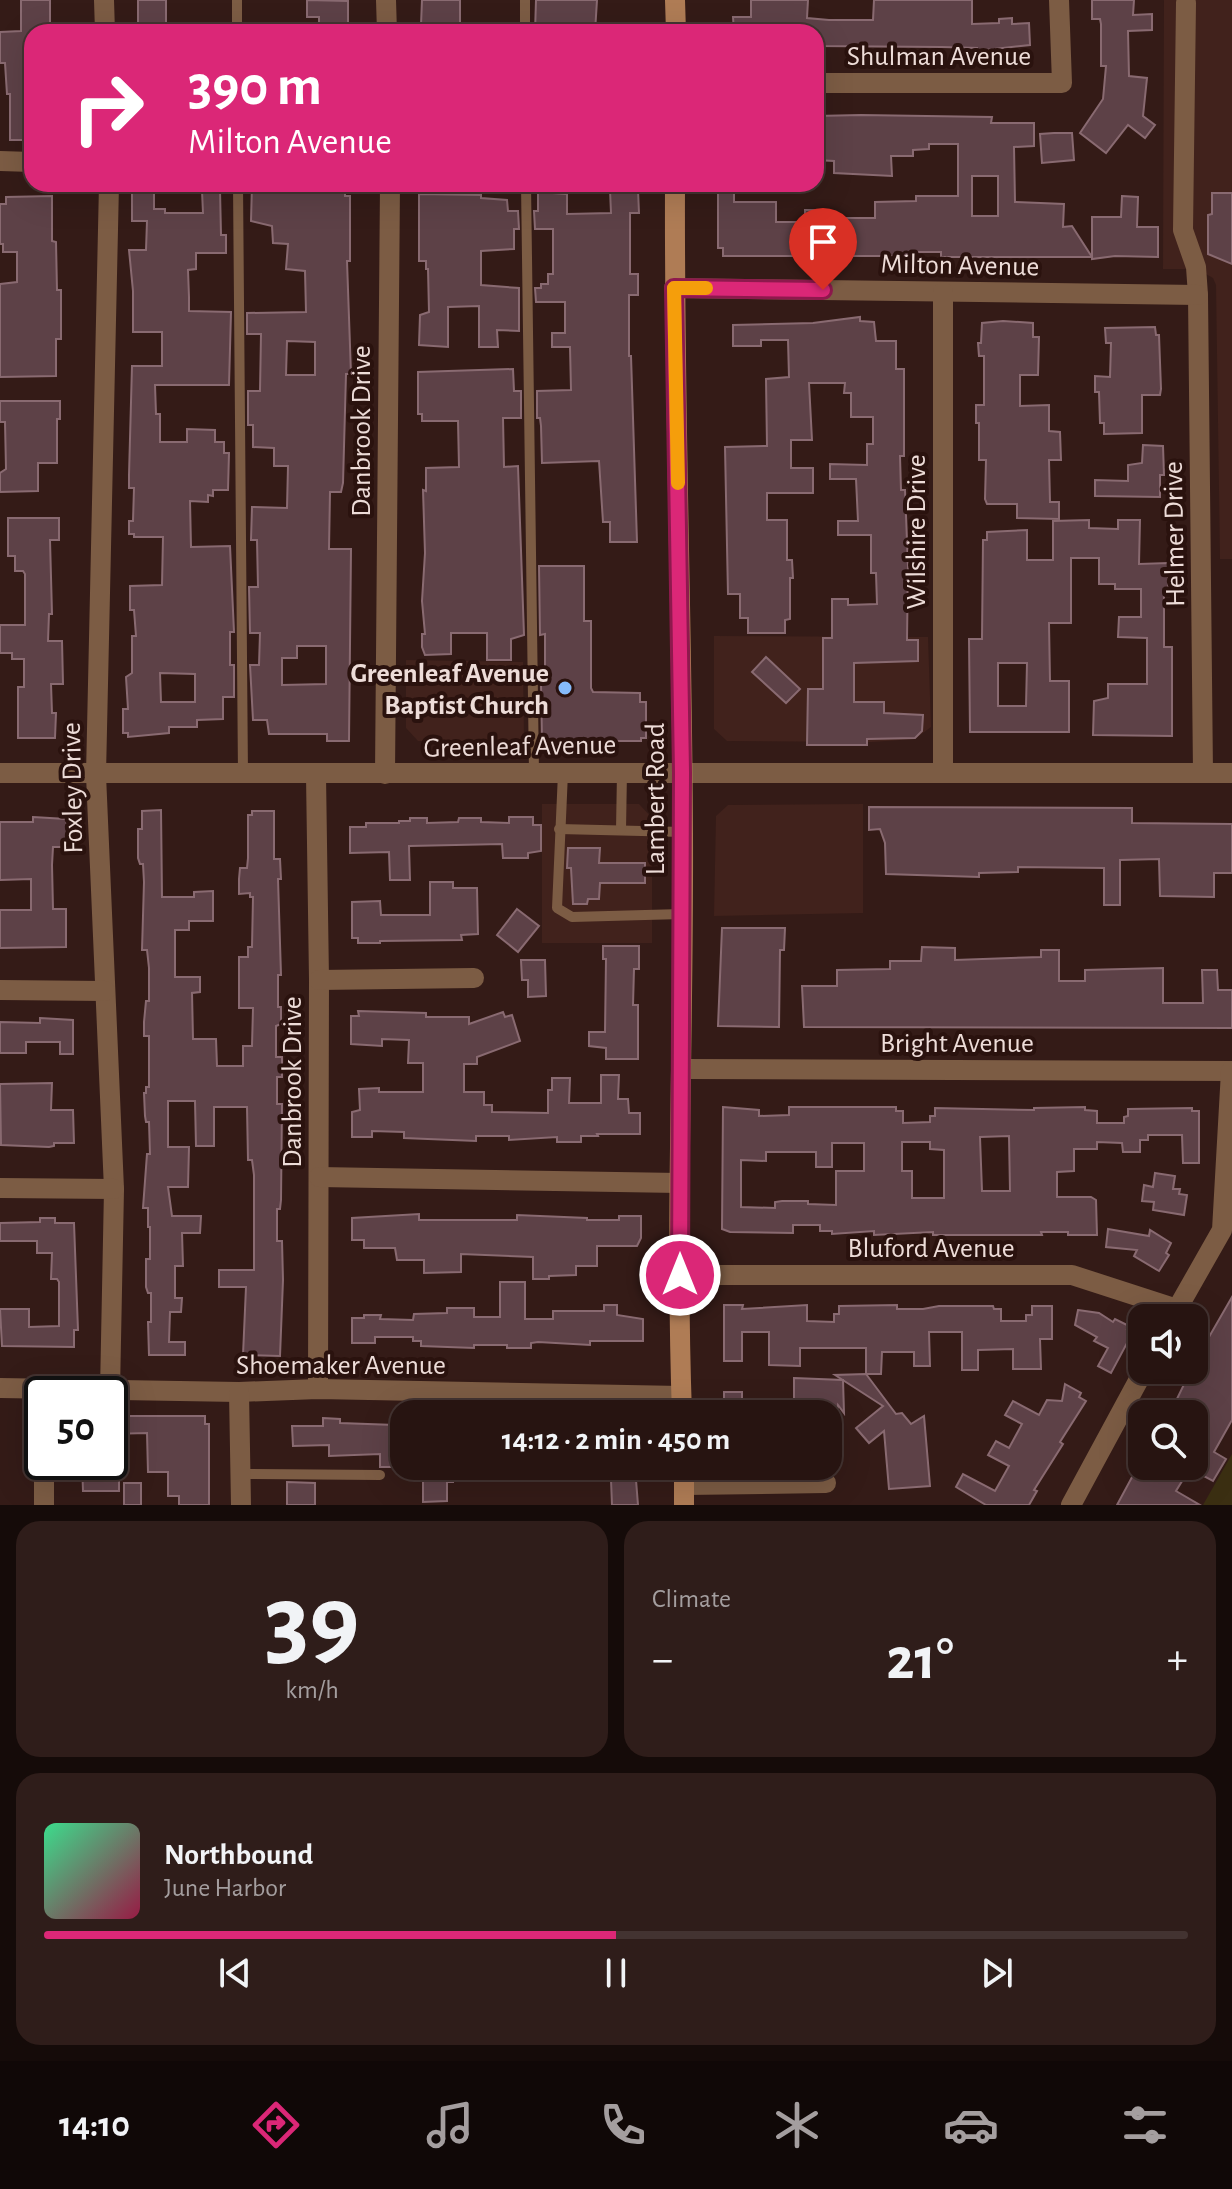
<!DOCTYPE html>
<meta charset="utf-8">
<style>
:root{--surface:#271411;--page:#2f1d1a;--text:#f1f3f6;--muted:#a49e9f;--line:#433331;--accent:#db2777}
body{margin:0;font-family:"Alegreya Sans",sans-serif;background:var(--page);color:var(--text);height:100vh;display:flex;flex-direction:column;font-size:30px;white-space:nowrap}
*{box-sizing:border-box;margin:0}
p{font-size:26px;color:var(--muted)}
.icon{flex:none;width:44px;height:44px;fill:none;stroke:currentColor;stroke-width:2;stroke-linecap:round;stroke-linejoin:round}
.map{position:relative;height:1505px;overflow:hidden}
.sheet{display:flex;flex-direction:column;gap:16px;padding:16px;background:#150b09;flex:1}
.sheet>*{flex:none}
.hud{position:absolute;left:24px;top:24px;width:800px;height:168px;border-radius:24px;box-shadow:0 8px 32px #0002,0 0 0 2px var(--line);background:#db2777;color:#fff;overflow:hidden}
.controls{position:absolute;left:1128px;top:1304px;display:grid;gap:16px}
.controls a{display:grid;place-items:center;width:80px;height:80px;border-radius:16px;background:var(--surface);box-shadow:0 8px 32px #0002,0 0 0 2px var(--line);font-size:40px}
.speed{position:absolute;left:24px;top:1376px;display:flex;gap:16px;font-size:40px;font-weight:700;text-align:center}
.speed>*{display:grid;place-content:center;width:104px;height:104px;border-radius:50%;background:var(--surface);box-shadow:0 8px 32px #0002,0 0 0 2px var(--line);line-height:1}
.speed .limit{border:4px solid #111;border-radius:12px;background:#fff;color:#111}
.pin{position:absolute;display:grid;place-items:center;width:68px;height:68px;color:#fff;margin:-82px -34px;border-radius:50% 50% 50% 0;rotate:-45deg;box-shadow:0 0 8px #0007}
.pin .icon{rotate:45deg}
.me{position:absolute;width:88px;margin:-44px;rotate:0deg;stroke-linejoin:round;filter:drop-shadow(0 0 6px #0008)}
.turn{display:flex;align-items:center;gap:28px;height:168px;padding:0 32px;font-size:36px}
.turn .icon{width:104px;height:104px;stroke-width:2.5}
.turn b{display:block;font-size:56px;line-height:68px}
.big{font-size:60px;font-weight:700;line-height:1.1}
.sheet .widget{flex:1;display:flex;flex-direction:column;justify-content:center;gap:12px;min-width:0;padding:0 28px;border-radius:24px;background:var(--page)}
.sheet .dial{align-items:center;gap:0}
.dial b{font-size:104px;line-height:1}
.song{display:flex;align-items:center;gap:24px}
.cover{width:96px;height:96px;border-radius:12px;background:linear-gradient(135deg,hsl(150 70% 55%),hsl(340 70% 35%))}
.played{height:8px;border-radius:4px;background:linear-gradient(90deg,var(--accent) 50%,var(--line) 50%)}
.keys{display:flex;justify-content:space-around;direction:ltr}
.heat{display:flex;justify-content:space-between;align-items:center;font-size:44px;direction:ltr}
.sheet .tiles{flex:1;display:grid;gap:16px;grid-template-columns:1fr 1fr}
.widget:last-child{grid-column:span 2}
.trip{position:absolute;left:390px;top:1400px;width:452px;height:80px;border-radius:24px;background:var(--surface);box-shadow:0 8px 32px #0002,0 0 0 2px var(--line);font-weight:700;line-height:80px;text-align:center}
.tabs{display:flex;height:128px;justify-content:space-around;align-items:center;background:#100807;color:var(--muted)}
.tabs .icon{width:56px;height:56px}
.tabs .active{color:var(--accent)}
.tabs b{font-size:36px;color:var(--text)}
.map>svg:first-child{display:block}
.built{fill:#41221c}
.green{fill:#3b2f12}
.building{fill:#5d4147;stroke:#896a71;stroke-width:2;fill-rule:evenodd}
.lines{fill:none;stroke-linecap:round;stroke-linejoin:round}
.service{stroke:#7c5c44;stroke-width:10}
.minor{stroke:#7c5c44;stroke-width:20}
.tertiary{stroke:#7c5c44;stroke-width:20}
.secondary{stroke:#af7c55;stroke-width:20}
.route-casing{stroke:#8e194d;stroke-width:20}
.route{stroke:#db2777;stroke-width:14}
.slow{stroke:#f59e0b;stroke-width:14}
.poi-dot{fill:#86bbfb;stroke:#2a120e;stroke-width:3}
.labels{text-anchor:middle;stroke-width:8;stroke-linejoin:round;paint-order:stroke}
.street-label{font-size:28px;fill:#eddcd8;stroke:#2a120e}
.poi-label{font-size:28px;font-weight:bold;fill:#eddcd8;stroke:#2a120e;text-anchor:end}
</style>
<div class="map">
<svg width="1232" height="1505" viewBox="0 0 1232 1505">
<rect width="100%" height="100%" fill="#341b17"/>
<!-- built -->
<g class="built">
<path d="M1164,0H1232V559H1220L1216,285L1213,278L1204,273L1190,269H1163Z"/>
<path d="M714,636L928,637L931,727L915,739L872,742L727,741L714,729Z"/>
<path d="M406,660L523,662L524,741H418L406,728Z"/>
<path d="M542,804H639L652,818V943H542Z"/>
<path d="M863,804V913L714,916L716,816L728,805Z"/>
</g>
<!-- green -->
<path class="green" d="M1232,1454V1505H1203Z"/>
<!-- building -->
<g class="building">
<path d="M21,0H50V32H32V140H10V94H7L5,63H0V32L21,31Z"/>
<rect x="138" y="0" width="28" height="32"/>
<path d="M307,0L348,1V32H319V17H307Z"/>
<path d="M422,0H460V32H428V25H421Z"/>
<path d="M536,0H597L595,32H535Z"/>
<path d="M751,0H808L807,18L829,20H873L874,0H972V24L999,23V19L1012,18V24L1029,23L1030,45L977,51V48L942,47L816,46V32H734L733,17H751Z"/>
<path d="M1092,0H1134L1133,15L1152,14V30L1128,31L1129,76L1147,78L1143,116L1155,125L1145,138L1128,125L1106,153L1080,133L1103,99L1106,66H1101V24L1100,19H1092Z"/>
<path d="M861,115L992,117L991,123H1034V146L1014,147L1015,202L1064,204L1063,227L1072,226L1092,257H941V252H911V256H723V248H718V184H734V202H776V222H805V210H825V218H875V202L916,201V196H958V144H929V149L913,150V156H891L892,176L834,173V161L816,160V116ZM972,176H998V216H972Z"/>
<path d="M1054,133H1072L1074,160L1042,163L1040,134Z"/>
<path d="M252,185L345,188V196H350V261H347L351,374H346L343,483L341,492H330L329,549H351L349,741H327V734H269L267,720H253L250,665H259L260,633H250L249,587H258L257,540H251L252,507L287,508L288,466H274V448L253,447V425H248V391H260L261,334H247V313L306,312L305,271L286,269L288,244L273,243L272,226L251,221ZM287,341L315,342V375H286ZM297,646H326V684L282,685V658H297Z"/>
<path d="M220,190L221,235H226V253H196V269L188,270L189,297V311L231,312L229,385H155L156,414H160V442H187V429L215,430V442H224V453H229L228,490H213V496L208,495V502L190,501L191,547L230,546L234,632H230V665H234V697H223V719L197,720V727H169V733L128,737V733H123V709H128L126,677L132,673V636H136L134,610H130V586L162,585L163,537H134V534H129V521H133L134,488H129V475L132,366H162V332H133V291L129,250H146L147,221H132V192L154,191V209H165V213H203L202,191ZM160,673L195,674V702H161Z"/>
<path d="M610,190H638L639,213H630V274H638V295H629V356H631L637,542H610V522H603L599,461L542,463L541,426L540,418H537V391L571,390L570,347H552V333H565V302H536L535,288H541V284H548V274H553V229H535L534,211H538V192L567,194V214L611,213Z"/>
<path d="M1212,193H1232V264L1208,254V215L1212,214Z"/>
<path d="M419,194L481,195V198L507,200L508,211H518L519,229H514V249L481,251V285L519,288V331L497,330L498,347H479V306L448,307V347L419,345L420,315L429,312L428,269H426V261H419Z"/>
<path d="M52,196V241L56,242L57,290H61V339H56V376L0,377V284L17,282V252H3V244H0V204H6V197Z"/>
<path d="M1122,196L1138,197L1137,227H1158V257L1115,256L1092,259V217H1121Z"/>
<path d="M860,317V321L874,322L876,341H896V369H904V456H900L901,490H905L908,566L907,640H918V661L854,663V702H884V713L923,715L922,731L915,738L867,739V745H807L808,689H823V638H832V599H848V605L877,604L876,573H871V535H838V521H858L856,479H830V464L867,465V444H873V417H851V393H844L845,383H809L812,440H791V468H813V493H767V520H787V560H792L793,578H790V619L785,620V633H748V618H740V594H728L725,447L767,446L766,379L789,377L788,340H761V346H733V325L813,323Z"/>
<path d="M1003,321L1033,323V337H1039L1038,375H1020V406L1049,405V431L1060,432L1061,460H1049L1050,502H1059V519L1017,518V504H987L985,499L986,460H979V423H976V405H984V356H979L978,343H981L982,323Z"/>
<path d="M1155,327L1156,335H1159L1161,389L1160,395H1142V433L1104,434V423H1100L1099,392H1095V376L1110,377L1111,343H1106L1105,328Z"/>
<path d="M513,369L514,391H521V418H503L504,467L518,466L524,635L511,639V660H487V633H451V654L425,655L422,647V634H425L422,601L425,553L423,490L426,491V468L459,467L458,421H422V414H418V372Z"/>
<path d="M0,401H60V419H57V463H38V491L0,492V473L6,469L5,422H0Z"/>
<path d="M1143,445L1163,446L1164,475H1160V497L1095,496V480L1128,481V465L1142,463Z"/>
<path d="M8,518H59V540H50L52,614H49L48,641H62L63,684H51L52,713H56L55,738H18V687H24V659H12V653H0V625H25V574L23,571H15V556H8Z"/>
<path d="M1089,520V528L1118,529V520H1140L1139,564L1168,563V588H1164V647H1172V736L1093,735L1094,701L1108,698V684H1147V638L1118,637L1119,617H1141V589H1115V584H1099V558H1071V623H1049L1050,681H1069V732H970L969,639H982L983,540H987V532L1027,530V560H1053V521ZM998,663H1027L1026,706H998Z"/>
<path d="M539,566H584V621H591V688L593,692L640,693V702H646V738H641V741H542L541,684H545V634L540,635Z"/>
<path d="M766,657L800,689L786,703L752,672Z"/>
<path d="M869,807L1132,808V823L1232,824V873H1214V897L1160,896L1159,859L1120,860V905H1104V868L1018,867V872L979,873V877L886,874L885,843L880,829L869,830Z"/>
<path d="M161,810L162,897H194V892L213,891V921H189V930H175V977H200V992L192,993L193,1039H216L217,1066H243V1046H252L253,1008H239V957H248V947H252L253,897H250V893L239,894V879L240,868H247L248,858V815H252V811H274V859H280L281,879H278L281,975H278V1007H281V1024L276,1026V1057H282V1077H277V1104H282L281,1200L280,1209H277V1241H282L283,1280L280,1356L243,1355L246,1287H219V1270H254V1175L252,1160H248L247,1107H214V1146H196L195,1101H168V1147H189L188,1187H168L172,1216H201L200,1233H182L183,1266H175V1298H182L181,1312H170L169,1342H185V1355H149L148,1322H151V1293H148L146,1287V1259H150V1227H148V1208H143L147,1154H150L149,1122H146L145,1116L144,1093H146V1087H149V1036H144V1022L146,1001H149V968L147,950H142L144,882L143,864H140L138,858V829H142V811Z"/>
<path d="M33,817L66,819L69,847H53L52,865L53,909H66V947L0,948V910H31V879L0,880V822H33Z"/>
<path d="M509,817H533V825H541V851L528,853V858H503L502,844L409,846L410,880H390L389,852L350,853V827H366V823H399V821H410V818H427V823L458,822L459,818H481V822L509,823Z"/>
<path d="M568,848H600L599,863H645V883H600L599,899H588L587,904H573L571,868H567Z"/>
<path d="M430,882H453V888H477L478,934L461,935L462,940L380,941V943H358V938H352V902L380,901L381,915H430Z"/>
<path d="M517,909L539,926L518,952L497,935Z"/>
<path d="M722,928H785L784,950H780L779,1027L718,1026Z"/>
<path d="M603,946H639V969H634L633,1005H638V1059H606V1048L589,1046V1032H605L606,959H603Z"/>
<path d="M922,947L955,948V960L1041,957V950H1059V981H1085V970L1163,968V1003H1203L1202,970H1217L1218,990H1232V1028L804,1027L802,986H837V970L890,969V961H921Z"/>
<path d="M521,960H545L546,996L528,997V980H522Z"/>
<path d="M358,1011L426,1013V1017H469V1024L503,1012L505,1017L512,1015L520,1041L477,1057V1064H464V1092H484V1105H492V1112L548,1113V1090H552V1078H570L569,1103H601V1075H619L618,1099H628L629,1113H640V1134H597L598,1136H581V1142H557V1137L509,1140V1136H476V1141L404,1138V1132L372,1131V1137H352V1112L360,1110L359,1089L379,1088V1092H423V1063H408L409,1040L382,1039V1046L351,1044V1016H359Z"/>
<path d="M40,1018L73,1020V1054H60V1042H26V1053H0V1022L40,1023Z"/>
<path d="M52,1083L51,1110H73L74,1143H54V1146L49,1147L1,1145L0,1084Z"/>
<path d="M723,1107L759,1110V1116L789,1115V1107H896V1111H903V1123L930,1122V1116H935V1108L1034,1110V1108L1085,1107V1110L1097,1111V1123H1124V1117L1128,1116V1109L1192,1108V1111H1199V1163H1183L1182,1135H1148V1140H1140V1152H1123L1122,1143L1097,1142V1149H1074V1171L1057,1172V1197H1091L1096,1200L1097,1235H1068V1232H1041L1042,1235H933V1232L874,1235V1231L832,1234V1231H820V1225H793V1233L730,1232L722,1229ZM1009,1136L1010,1191H982L980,1137ZM902,1142H930V1149L944,1150V1198H912V1171H902ZM832,1143H864V1171H836V1205L808,1204V1201H782L775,1202V1208L741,1207V1160L766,1161V1152H816V1167H832Z"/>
<path d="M1155,1173L1175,1176L1173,1189H1180L1179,1194L1187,1195L1184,1215L1153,1210L1154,1202L1142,1201L1144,1185L1153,1187Z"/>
<path d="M419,1214V1220H517V1215L587,1218V1220H619V1216H641V1238L637,1246H597V1266H576V1275L549,1276V1279H533V1257L461,1254V1272L424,1273V1260H397L395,1248H364V1240H352V1218Z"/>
<path d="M40,1218H55V1223H74L78,1330H74V1347L2,1346L0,1309H29V1327L59,1326V1282L57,1279H51L52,1253H37V1241H0V1223L40,1222Z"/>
<path d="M1108,1229L1149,1236L1150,1230L1171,1243L1166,1253L1169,1255L1159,1271L1134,1256L1137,1250L1106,1247Z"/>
<path d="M500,1282H525V1319H553V1311H604V1305H617V1315L643,1319V1341H590V1345L538,1342L531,1343V1348H507V1345H474V1348L421,1346V1341H413V1337H375V1343H352V1318H364V1315H381L380,1319L413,1320L414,1314L447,1313V1308H474V1317H500Z"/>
<path d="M1232,1297V1420L1214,1452L1226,1459L1213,1481L1194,1471V1414L1174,1405L1191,1370H1194V1363Z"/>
<path d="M724,1305H743L742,1309L807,1305V1321L834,1322V1314H839V1306L897,1305V1309H923L939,1306H993L994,1309H1001V1321H1026V1315H1032V1306H1052V1339H1040L1041,1369H1013V1349L978,1350V1370H962V1332H929L930,1366H914V1352H882L881,1374H866V1348H800V1366L769,1365V1332H742V1361H724Z"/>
<path d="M1078,1310L1099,1313L1113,1322L1115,1319L1129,1326L1127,1329L1133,1332L1111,1373L1098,1366L1108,1348L1094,1341L1097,1337L1075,1325Z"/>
<path d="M866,1374L896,1414L902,1413L911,1424L924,1416L930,1486L889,1489L884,1431L869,1443L856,1428L883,1406L835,1375Z"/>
<path d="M794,1378L843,1380L844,1413L838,1405L837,1414H772V1401H794Z"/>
<path d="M1065,1384L1081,1393L1079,1397L1086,1401L1060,1442L1063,1444L1034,1490L1037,1491L1029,1505H986L956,1487L963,1474L995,1491L1009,1466L988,1455L996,1441L1009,1448L1022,1424L1005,1415L1013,1401L1039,1415L1047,1400L1062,1401Z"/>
<rect x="724" y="1392" width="18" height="22"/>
<path d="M110,1416H205V1424H209V1505H179V1496H168V1472H148L147,1433L110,1434Z"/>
<path d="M323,1418L340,1419V1423L395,1425L397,1467H380V1454L329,1456V1445L293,1446L292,1426H323Z"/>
<path d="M82,1462H119V1491H83Z"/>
<path d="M1138,1466H1175L1187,1473L1176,1491L1200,1505H1117Z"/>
<path d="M453,1469V1482H447V1501L423,1502V1470Z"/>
<path d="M611,1480H636L638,1505H612Z"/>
<path d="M287,1482L315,1483V1505H287Z"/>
<rect x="124" y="1483" width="17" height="22"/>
</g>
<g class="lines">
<!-- service -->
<g class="service">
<path d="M237,0V32"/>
<path d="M525,0V32"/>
<path d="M238,184L243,775"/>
<path d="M526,184L534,773"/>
<path d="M563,773L557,908L572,917L682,914"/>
<path d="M559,829L683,832"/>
<path d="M621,830L622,772"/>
<path d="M241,1474L380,1475"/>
</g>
<!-- minor -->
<g class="minor">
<path d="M104,0L105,32"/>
<path d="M386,0L387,32"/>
<path d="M1186,3L1183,230L1196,267L1198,295L1203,773"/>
<path d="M816,83H1062L1059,0"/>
<path d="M0,161L32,162"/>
<path d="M109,184L96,775L114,1189L110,1391"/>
<path d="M674,288L1198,295"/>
<path d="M943,292V773"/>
<path d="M385,774L390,184"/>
<path d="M316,775L319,980L318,1389"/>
<path d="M319,980L474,978"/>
<path d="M0,990L105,991"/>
<path d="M683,1069L1232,1071"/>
<path d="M319,1177L679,1183"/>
<path d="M0,1188L114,1189"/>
<path d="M680,1275H1072L1177,1309"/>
<path d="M1172,1318L1222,1230L1231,1071"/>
<path d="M0,1388L239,1392L318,1389L681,1396"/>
<path d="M239,1392L241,1505"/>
<path d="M685,1485L826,1483"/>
<path d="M44,1505V1462"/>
<path d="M1071,1505L1144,1370"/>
</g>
<!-- tertiary -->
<path class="tertiary" d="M0,773H1232"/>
<!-- secondary -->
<g class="secondary">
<path d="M675,0L676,32"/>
<path d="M675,184C674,400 682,617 683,833C684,1027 675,1220 682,1414"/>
<path d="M684,1466V1505"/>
</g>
</g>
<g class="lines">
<!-- route casing -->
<g class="route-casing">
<path id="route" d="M680,1275L682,772L674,288L823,290"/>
</g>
<!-- route -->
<use href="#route" class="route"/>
<!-- slow -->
<path class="slow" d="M678,483L674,288H706"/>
</g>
<!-- markers -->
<circle class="poi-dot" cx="565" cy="688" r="8"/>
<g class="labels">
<!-- street labels -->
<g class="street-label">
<text x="939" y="65">Shulman Avenue</text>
<text transform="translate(960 264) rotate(1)" y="10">Milton Avenue</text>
<text transform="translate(360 431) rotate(-90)" y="10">Danbrook Drive</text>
<text transform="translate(915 532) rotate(-90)" y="10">Wilshire Drive</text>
<text transform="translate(1173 534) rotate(-91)" y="10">Helmer Drive</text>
<text transform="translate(520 745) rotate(-1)" y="10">Greenleaf Avenue</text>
<text transform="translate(71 788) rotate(-91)" y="10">Foxley Drive</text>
<text transform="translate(654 799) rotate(-90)" y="10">Lambert Road</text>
<text x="957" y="1052">Bright Avenue</text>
<text transform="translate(291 1082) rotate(-90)" y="10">Danbrook Drive</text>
<text x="931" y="1257">Bluford Avenue</text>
<text x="341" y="1374">Shoemaker Avenue</text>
</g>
<!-- poi labels -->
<g class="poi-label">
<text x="549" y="682">Greenleaf Avenue<tspan x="549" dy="32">Baptist Church</tspan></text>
</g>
</g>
</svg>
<div class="controls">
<a><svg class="icon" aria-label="sound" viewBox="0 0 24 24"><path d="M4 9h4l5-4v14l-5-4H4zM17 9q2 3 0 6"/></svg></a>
<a><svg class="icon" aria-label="search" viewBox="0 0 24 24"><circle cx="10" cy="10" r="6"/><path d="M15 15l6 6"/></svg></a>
</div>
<div class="speed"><div class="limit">50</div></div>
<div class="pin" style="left:823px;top:290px;background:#d93025"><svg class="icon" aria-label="arrive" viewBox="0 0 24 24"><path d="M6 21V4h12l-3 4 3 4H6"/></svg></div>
<svg class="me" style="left:680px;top:1275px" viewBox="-20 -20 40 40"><circle r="17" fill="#db2777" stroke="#fff" stroke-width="3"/><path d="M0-11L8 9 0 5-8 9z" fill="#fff"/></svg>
<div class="trip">14:12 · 2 min · 450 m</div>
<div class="hud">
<div class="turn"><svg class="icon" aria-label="right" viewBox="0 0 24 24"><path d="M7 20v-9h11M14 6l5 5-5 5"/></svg><div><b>390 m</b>Milton Avenue</div></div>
</div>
</div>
<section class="sheet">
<div class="tiles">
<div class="widget dial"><b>39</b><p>km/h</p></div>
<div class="widget"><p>Climate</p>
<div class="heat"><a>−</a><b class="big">21°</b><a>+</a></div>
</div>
<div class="widget">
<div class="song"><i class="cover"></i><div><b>Northbound</b><p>June Harbor</p></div></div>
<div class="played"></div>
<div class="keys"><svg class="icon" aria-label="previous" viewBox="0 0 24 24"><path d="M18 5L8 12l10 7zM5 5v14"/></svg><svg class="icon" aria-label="pause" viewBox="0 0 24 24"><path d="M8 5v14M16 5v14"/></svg><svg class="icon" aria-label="next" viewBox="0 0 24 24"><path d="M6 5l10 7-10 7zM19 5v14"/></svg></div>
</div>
</div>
</section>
<nav class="tabs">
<b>14:10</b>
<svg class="icon active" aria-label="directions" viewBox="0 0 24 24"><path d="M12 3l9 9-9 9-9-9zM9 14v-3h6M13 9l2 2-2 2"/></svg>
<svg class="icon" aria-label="music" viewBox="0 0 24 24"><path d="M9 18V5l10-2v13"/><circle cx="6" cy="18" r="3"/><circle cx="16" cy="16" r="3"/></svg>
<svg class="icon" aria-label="phone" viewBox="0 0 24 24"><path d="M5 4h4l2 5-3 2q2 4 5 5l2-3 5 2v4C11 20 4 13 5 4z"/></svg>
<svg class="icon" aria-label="climate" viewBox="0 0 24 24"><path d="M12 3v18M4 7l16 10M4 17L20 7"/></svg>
<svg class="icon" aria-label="car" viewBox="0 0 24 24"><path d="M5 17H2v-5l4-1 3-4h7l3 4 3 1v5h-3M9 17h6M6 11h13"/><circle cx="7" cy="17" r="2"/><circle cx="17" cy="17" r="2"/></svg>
<svg class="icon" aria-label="filters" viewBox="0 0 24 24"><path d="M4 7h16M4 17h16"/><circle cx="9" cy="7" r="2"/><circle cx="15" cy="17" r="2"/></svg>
</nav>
